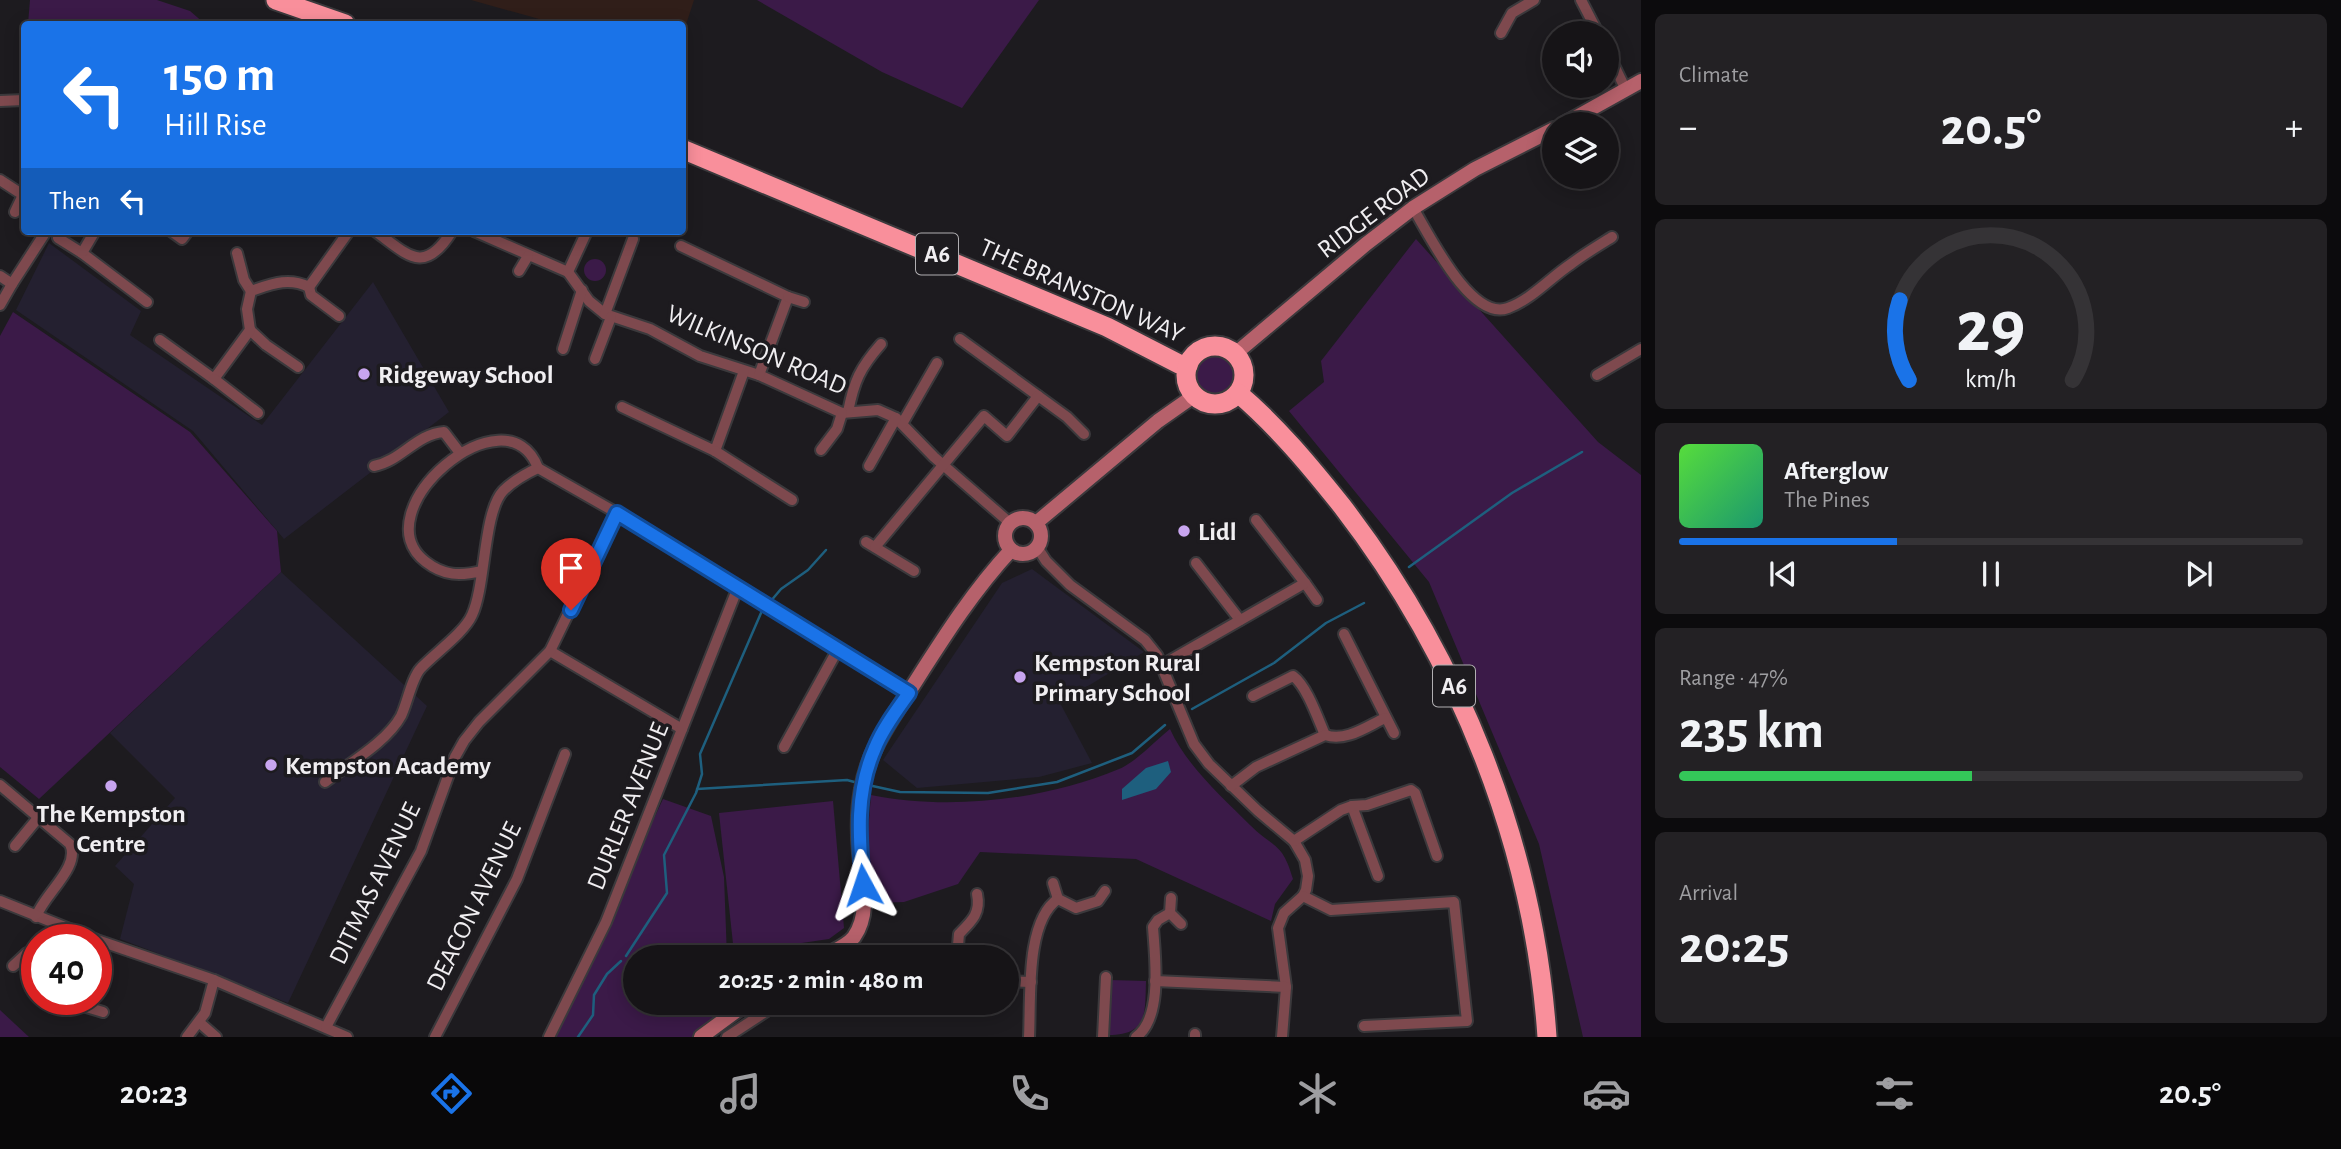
<!DOCTYPE html>
<meta charset="utf-8">
<style>
:root{--surface:#161417;--page:#232124;--text:#f1f3f6;--muted:#9e9ea1;--line:#353336;--accent:#1a73e8}
body{margin:0;font-family:"Alegreya Sans",sans-serif;background:var(--page);color:var(--text);height:100vh;display:flex;flex-direction:column;font-size:26px;white-space:nowrap}
*{box-sizing:border-box;margin:0}
p{font-size:23px;color:var(--muted)}
.icon{flex:none;width:38px;height:38px;fill:none;stroke:currentColor;stroke-width:2;stroke-linecap:round;stroke-linejoin:round}
.map{position:relative;flex:1;overflow:hidden}
.sheet{display:flex;flex-direction:column;gap:14px;padding:14px;background:#0c0b0d;width:700px}
.sheet>*{flex:none}
.guide{position:absolute;left:21px;top:21px;width:665px;height:214px;border-radius:7px;box-shadow:0 4px 18px #0003,0 0 0 2px var(--line);background:#1a73e8;color:#fff;overflow:hidden}
.buttons{position:absolute;left:1542px;top:21px;display:grid;gap:14px}
.buttons a{display:grid;place-items:center;width:77px;height:77px;border-radius:50%;background:var(--surface);box-shadow:0 4px 18px #0003,0 0 0 2px var(--line);font-size:35px}
.speed{position:absolute;left:21px;top:924px;display:flex;gap:14px;font-size:35px;font-weight:700;text-align:center}
.speed>*{display:grid;place-content:center;width:91px;height:91px;border-radius:50%;background:var(--surface);box-shadow:0 4px 18px #0003,0 0 0 2px var(--line);line-height:1}
.speed .limit{border:10px solid #d22;background:#fff;color:#111}
.pin{position:absolute;display:grid;place-items:center;width:60px;height:60px;color:#fff;margin:-72px -30px;border-radius:50% 50% 50% 0;rotate:-45deg;box-shadow:0 0 7px #0007}
.pin .icon{rotate:45deg}
.me{position:absolute;width:77px;margin:-38px;rotate:355deg;stroke-linejoin:round;filter:drop-shadow(0 0 5px #0008)}
.turn{display:flex;align-items:center;gap:24px;height:147px;padding:0 28px;font-size:32px}
.turn .icon{width:91px;height:91px;stroke-width:2.5}
.turn b{display:block;font-size:49px;line-height:60px}
.then{display:flex;align-items:center;height:66px;padding:0 28px;background:#0003;gap:14px;font-size:26px}
.big{font-size:52px;font-weight:700;line-height:1.1}
.sheet .tile{flex:1;display:flex;flex-direction:column;justify-content:center;gap:10px;min-width:0;padding:0 24px;border-radius:10px;background:var(--page)}
.sheet .dial{align-items:center;gap:0}
.dial svg{height:182px;overflow:visible;fill:none;stroke:var(--line);stroke-width:7;stroke-linecap:round;text-anchor:middle}
.dial text{fill:var(--text);stroke:none}
.song{display:flex;align-items:center;gap:21px}
.cover{width:84px;height:84px;border-radius:10px;background:linear-gradient(135deg,hsl(110 70% 55%),hsl(160 70% 35%))}
.played{height:7px;border-radius:4px;background:linear-gradient(90deg,var(--accent) 35%,var(--line) 35%)}
.keys{display:flex;justify-content:space-around;direction:ltr}
.heat{display:flex;justify-content:space-between;align-items:center;font-size:38px;direction:ltr}
.charge{height:10px;border-radius:5px;background:linear-gradient(90deg,#34c759 47%,var(--line) 0)}
.trip{position:absolute;left:623px;top:945px;width:396px;height:70px;border-radius:35px;background:var(--surface);box-shadow:0 4px 18px #0003,0 0 0 2px var(--line);font-weight:700;line-height:70px;text-align:center}
.tab-bar{display:flex;height:112px;justify-content:space-around;align-items:center;background:#090809;color:var(--muted)}
.tab-bar .icon{width:49px;height:49px}
.tab-bar .active{color:var(--accent)}
.tab-bar b{font-size:32px;color:var(--text)}
main{display:flex;flex:1;min-height:0}
.map>svg:first-child{display:block}
.industrial{fill:#301e19}
.education{fill:#242030}
.green{fill:#3b1a48}
.water{fill:#1e5f7e}
.lines{fill:none;stroke-linecap:round;stroke-linejoin:round}
.stream{stroke:#1e5f7e;stroke-width:2.5}
.street-casing{stroke:#3b393c;stroke-width:14}
.secondary-casing{stroke:#3b393c;stroke-width:18}
.highway-casing{stroke:#3b393c;stroke-width:23}
.street{stroke:#7e494e;stroke-width:10}
.secondary{stroke:#b6616b;stroke-width:14}
.highway{stroke:#f98f9b;stroke-width:19}
.route-casing{stroke:#114b97;stroke-width:18}
.route{stroke:#1a73e8;stroke-width:12}
.poi-dot{fill:#c8a5ef;stroke:#1d1b1f;stroke-width:2.5}
.labels{text-anchor:middle;stroke-width:7;stroke-linejoin:round;paint-order:stroke}
.shield{fill:#1d1b1f;stroke:#b1afb2;stroke-width:2}
.shield-label{font-size:24px;font-weight:bold;fill:#f0eef1}
.street-label{font-size:26px;fill:#f0eef1;stroke:#1d1b1f}
.poi-label{font-size:26px;font-weight:bold;fill:#f0eef1;stroke:#1d1b1f;text-anchor:start}
</style>
<main>
<div class="map">
<svg width="1641" height="1037" viewBox="0 0 1641 1037">
<rect width="100%" height="100%" fill="#1d1b1f"/>
<!-- industrial -->
<path class="industrial" d="M471,0H694L683,34L682,24H557Z"/>
<!-- education -->
<g class="education">
<path d="M49,243L141,311L130,335L262,425L373,282L449,412L284,539L193,431L16,310Z"/>
<path d="M1032,569L1144,652L1060,703L1092,763L1039,777L917,788L883,760L1002,583Z"/>
<path d="M281,572L427,706L288,1003L120,939L134,884L115,866L175,798L110,733Z"/>
</g>
<!-- green -->
<g class="green">
<path d="M30,0H157L190,11L205,24H28Z"/>
<path d="M757,0H1039L962,108L882,72Z"/>
<path d="M1416,239L1598,442L1641,475V1037H1583L1539,844L1429,582L1289,411L1324,382L1321,361Z"/>
<circle cx="595" cy="270" r="11"/>
<path d="M13,312L190,432L277,531L281,572L39,799L0,767V336Z"/>
<circle cx="1214" cy="376" r="22"/>
<path d="M1170,729C1186,765 1222,797 1250,825C1274,849 1282,841 1293,879L1275,904L1271,921L1136,859L980,852L958,884L904,902L877,903L867,845L871,795C950,811 1045,800 1119,769C1136,762 1156,740 1170,729Z"/>
<path d="M663,799L711,816L724,877L727,957H635V1003H729V1008L693,1037H553Z"/>
<path d="M833,801L844,928L829,939L734,953L719,813Z"/>
<path d="M1109,980L1146,981C1145,1013 1148,1035 1108,1035Z"/>
<path d="M0,1010L29,1037H0Z"/>
</g>
<!-- water -->
<path class="water" d="M1168,761L1171,772L1156,789L1122,800V789L1146,768Z"/>
<g class="lines">
<!-- stream -->
<g class="stream">
<path d="M1409,567L1512,493L1582,452"/>
<path d="M770,602L781,589L808,570L826,550"/>
<path d="M1192,709L1274,663L1326,623L1364,603"/>
<path d="M868,785L900,792L988,793L1057,782L1132,753L1165,725"/>
<path d="M697,789L847,780L858,783"/>
<path d="M626,956L667,893L664,855L696,793L702,774L700,754L761,613"/>
<path d="M578,1037L593,1015L594,995L607,974L621,961"/>
</g>
<!-- street casing -->
<g class="street-casing">
<g id="street">
<path d="M1581,0L1598,33"/>
<path d="M1501,33L1512,13L1534,0"/>
<path d="M1606,49L1626,90"/>
<path d="M0,101L24,100"/>
<path d="M0,180L23,195L15,212"/>
<path d="M1413,208C1429,234 1471,322 1508,308C1532,299 1550,278 1571,264C1584,254 1598,246 1612,237"/>
<path d="M171,231L182,239L188,231"/>
<path d="M375,231C408,255 424,276 452,231"/>
<path d="M474,231L568,272L589,301L605,314L650,329L700,356L759,375L842,413L878,410L896,418L934,457L1010,523"/>
<path d="M58,238L82,253L147,302"/>
<path d="M681,246L788,297L759,375"/>
<path d="M82,253L95,231"/>
<path d="M237,253L244,280L251,291"/>
<path d="M519,271L528,256"/>
<path d="M568,272L587,231"/>
<path d="M0,276L12,284L0,305"/>
<path d="M12,284L45,233"/>
<path d="M309,287L311,295L339,316"/>
<path d="M788,297L804,302"/>
<path d="M605,314L633,239"/>
<path d="M250,330L266,345L298,367"/>
<path d="M960,339L1067,417L1084,434"/>
<path d="M160,340L214,379L250,330L247,309L251,291C272,284 288,277 309,287L349,231"/>
<path d="M563,349L582,290"/>
<path d="M595,359L611,317"/>
<path d="M1597,375L1641,349"/>
<path d="M214,379L258,413"/>
<path d="M622,407L715,451L744,371"/>
<path d="M848,412C854,381 860,368 881,344"/>
<path d="M902,424L937,363"/>
<path d="M821,450L837,429L842,413"/>
<path d="M715,451L792,500"/>
<path d="M374,466C401,461 416,434 444,432L460,453"/>
<path d="M869,466L896,418"/>
<path d="M538,468L617,513L909,693"/>
<path d="M866,542L914,571"/>
<path d="M875,547L984,416L1007,436L1038,396"/>
<path d="M1037,547L1046,561L1070,585L1145,640L1157,655L1194,744L1209,764L1258,811L1294,841L1305,860L1308,876L1306,890L1303,896L1284,913L1278,928L1286,987L1282,1037"/>
<path d="M1196,563L1240,620"/>
<path d="M1305,583L1317,600"/>
<path d="M1344,634L1394,733"/>
<path d="M550,651L682,729"/>
<path d="M1162,665L1305,583L1256,520"/>
<path d="M1253,696L1293,676C1307,686 1318,719 1325,735"/>
<path d="M784,747L838,649"/>
<path d="M325,782C348,764 387,742 401,716C407,704 412,677 421,668C435,653 464,633 472,615C486,585 483,513 503,491C513,481 525,474 538,468C507,385 359,512 426,562C444,576 460,576 482,571"/>
<path d="M0,785L70,844C81,867 44,894 36,917"/>
<path d="M1231,786L1256,767L1325,735C1346,742 1366,727 1385,718"/>
<path d="M1352,806L1378,876"/>
<path d="M1294,841L1341,810L1352,806L1367,805L1411,790L1415,793L1437,856"/>
<path d="M15,846L38,818"/>
<path d="M1053,883L1058,899L1076,908L1098,901L1105,891"/>
<path d="M1303,896L1331,910L1454,902L1467,1021L1364,1026"/>
<path d="M1171,898L1170,913L1181,924"/>
<path d="M0,901L97,940L214,980L347,1037"/>
<path d="M957,957L959,934C972,921 981,913 977,894"/>
<path d="M13,966L27,953L37,963"/>
<path d="M1006,981L1031,982"/>
<path d="M1155,981L1286,987"/>
<path d="M75,999L83,1006L103,1012"/>
<path d="M200,1023L216,1037"/>
<path d="M326,1027L421,851L455,757L464,741L479,722L550,651L617,513"/>
<path d="M187,1037L205,1013L214,980"/>
<path d="M435,1037L517,879L565,754"/>
<path d="M549,1037L606,922L738,587"/>
<path d="M727,1037L779,1003"/>
<path d="M1029,1037C1031,1000 1025,921 1058,899"/>
<path d="M1103,1037L1106,977"/>
<path d="M1136,1037C1163,1018 1155,957 1153,927L1158,920L1170,913"/>
<path d="M1195,1037V1034"/>
</g>
</g>
<!-- secondary casing -->
<g class="secondary-casing">
<g id="secondary">
<path d="M1564,124L1641,81"/>
<path d="M1235,354L1366,244L1413,208L1475,169L1554,129"/>
<circle cx="1023" cy="536" r="18"/>
<path d="M1036,523L1158,421L1195,395"/>
<path d="M823,957C833,951 847,946 854,937C871,913 862,880 860,853C858,831 858,810 862,789C868,750 893,717 914,684C944,637 973,591 1011,550"/>
<path d="M701,1037L747,1003"/>
</g>
</g>
<!-- highway casing -->
<g class="highway-casing">
<g id="highway">
<path d="M276,0L345,24"/>
<path d="M682,149L1107,327L1179,364L1188,366"/>
<circle cx="1215" cy="375" r="29"/>
<path d="M1238,393C1277,426 1310,466 1342,506C1459,658 1534,845 1547,1037"/>
</g>
</g>
<!-- street -->
<use href="#street" class="street"/>
<!-- secondary -->
<use href="#secondary" class="secondary"/>
<!-- highway -->
<use href="#highway" class="highway"/>
</g>
<g class="lines">
<!-- route casing -->
<g class="route-casing">
<path id="route" d="M571,610L617,513L909,693C897,710 883,728 875,748C855,793 859,837 863,885"/>
</g>
<!-- route -->
<use href="#route" class="route"/>
</g>
<!-- markers -->
<g class="poi-dot">
<circle cx="364" cy="374" r="7"/>
<circle cx="1184" cy="531" r="7"/>
<circle cx="1020" cy="677" r="7"/>
<circle cx="271" cy="765" r="7"/>
<circle cx="111" cy="786" r="7"/>
</g>
<g class="labels">
<!-- shield labels -->
<g class="shield">
<rect x="916" y="233.5" width="42" height="41" rx="5"/>
<rect x="1433" y="665.5" width="42" height="41" rx="5"/>
</g>
<g class="shield-label">
<text x="937" y="262">A6</text>
<text x="1454" y="694">A6</text>
</g>
<!-- street labels -->
<g class="street-label">
<text transform="translate(1373 212) rotate(-37)" y="9">RIDGE ROAD</text>
<text transform="translate(1082 290) rotate(24)" y="9">THE BRANSTON WAY</text>
<text transform="translate(757 349) rotate(23)" y="9">WILKINSON ROAD</text>
<text transform="translate(627 806) rotate(-68)" y="9">DURLER AVENUE</text>
<text transform="translate(374 883) rotate(-64)" y="9">DITMAS AVENUE</text>
<text transform="translate(473 906) rotate(-64)" y="9">DEACON AVENUE</text>
</g>
<!-- poi labels -->
<g class="poi-label">
<text x="378" y="383">Ridgeway School</text>
<text x="1198" y="540">Lidl</text>
<text x="1034" y="671">Kempston Rural<tspan x="1034" dy="30">Primary School</tspan></text>
<text x="285" y="774">Kempston Academy</text>
<text x="111" y="822" text-anchor="middle">The Kempston<tspan x="111" dy="30">Centre</tspan></text>
</g>
</g>
</svg>
<div class="buttons">
<a><svg class="icon" aria-label="sound" viewBox="0 0 24 24"><path d="M4 9h4l5-4v14l-5-4H4zM17 9q2 3 0 6"/></svg></a>
<a><svg class="icon" aria-label="layers" viewBox="0 0 24 24"><path d="M12 4l9 5-9 5-9-5zM3 14l9 5 9-5"/></svg></a>
</div>
<div class="speed"><div class="limit">40</div></div>
<div class="pin" style="left:571px;top:610px;background:#d93025"><svg class="icon" aria-label="arrive" viewBox="0 0 24 24"><path d="M6 21V4h12l-3 4 3 4H6"/></svg></div>
<svg class="me" style="left:863px;top:885px" viewBox="-20 -20 40 40"><path d="M0-17L14 15 0 8-14 15z" fill="#1a73e8" stroke="#fff" stroke-width="4"/></svg>
<div class="trip">20:25 · 2 min · 480 m</div>
<div class="guide">
<div class="turn"><svg class="icon" aria-label="left" viewBox="0 0 24 24"><path d="M17 20v-9H6M10 6l-5 5 5 5"/></svg><div><b>150 m</b>Hill Rise</div></div>
<div class="then">Then<svg class="icon" aria-label="left" viewBox="0 0 24 24"><path d="M17 20v-9H6M10 6l-5 5 5 5"/></svg></div>
</div>
</div>
<section class="sheet">
<div class="tile"><p>Climate</p>
<div class="heat"><a>−</a><b class="big">20.5°</b><a>+</a></div>
</div>
<div class="tile dial"><svg viewBox="0 0 100 80">
<path d="M14 69A42 42 0 1 1 86 69"/>
<path d="M14 69A42 42 0 0 1 10 34" stroke="#1a73e8"/>
<text x="50" y="56" font-size="32" font-weight="700">29</text>
<text x="50" y="72" font-size="11">km/h</text>
</svg></div>
<div class="tile">
<div class="song"><i class="cover"></i><div><b>Afterglow</b><p>The Pines</p></div></div>
<div class="played"></div>
<div class="keys"><svg class="icon" aria-label="previous" viewBox="0 0 24 24"><path d="M18 5L8 12l10 7zM5 5v14"/></svg><svg class="icon" aria-label="pause" viewBox="0 0 24 24"><path d="M8 5v14M16 5v14"/></svg><svg class="icon" aria-label="next" viewBox="0 0 24 24"><path d="M6 5l10 7-10 7zM19 5v14"/></svg></div>
</div>
<div class="tile"><p>Range · 47%</p><b class="big">235 km</b><div class="charge"></div></div>
<div class="tile"><p>Arrival</p><b class="big">20:25</b></div>
</section>
</main>
<nav class="tab-bar">
<b>20:23</b>
<svg class="icon active" aria-label="directions" viewBox="0 0 24 24"><path d="M12 3l9 9-9 9-9-9zM9 14v-3h6M13 9l2 2-2 2"/></svg>
<svg class="icon" aria-label="music" viewBox="0 0 24 24"><path d="M9 18V5l10-2v13"/><circle cx="6" cy="18" r="3"/><circle cx="16" cy="16" r="3"/></svg>
<svg class="icon" aria-label="phone" viewBox="0 0 24 24"><path d="M5 4h4l2 5-3 2q2 4 5 5l2-3 5 2v4C11 20 4 13 5 4z"/></svg>
<svg class="icon" aria-label="climate" viewBox="0 0 24 24"><path d="M12 3v18M4 7l16 10M4 17L20 7"/></svg>
<svg class="icon" aria-label="car" viewBox="0 0 24 24"><path d="M5 17H2v-5l4-1 3-4h7l3 4 3 1v5h-3M9 17h6M6 11h13"/><circle cx="7" cy="17" r="2"/><circle cx="17" cy="17" r="2"/></svg>
<svg class="icon" aria-label="filters" viewBox="0 0 24 24"><path d="M4 7h16M4 17h16"/><circle cx="9" cy="7" r="2"/><circle cx="15" cy="17" r="2"/></svg>
<b>20.5°</b>
</nav>
